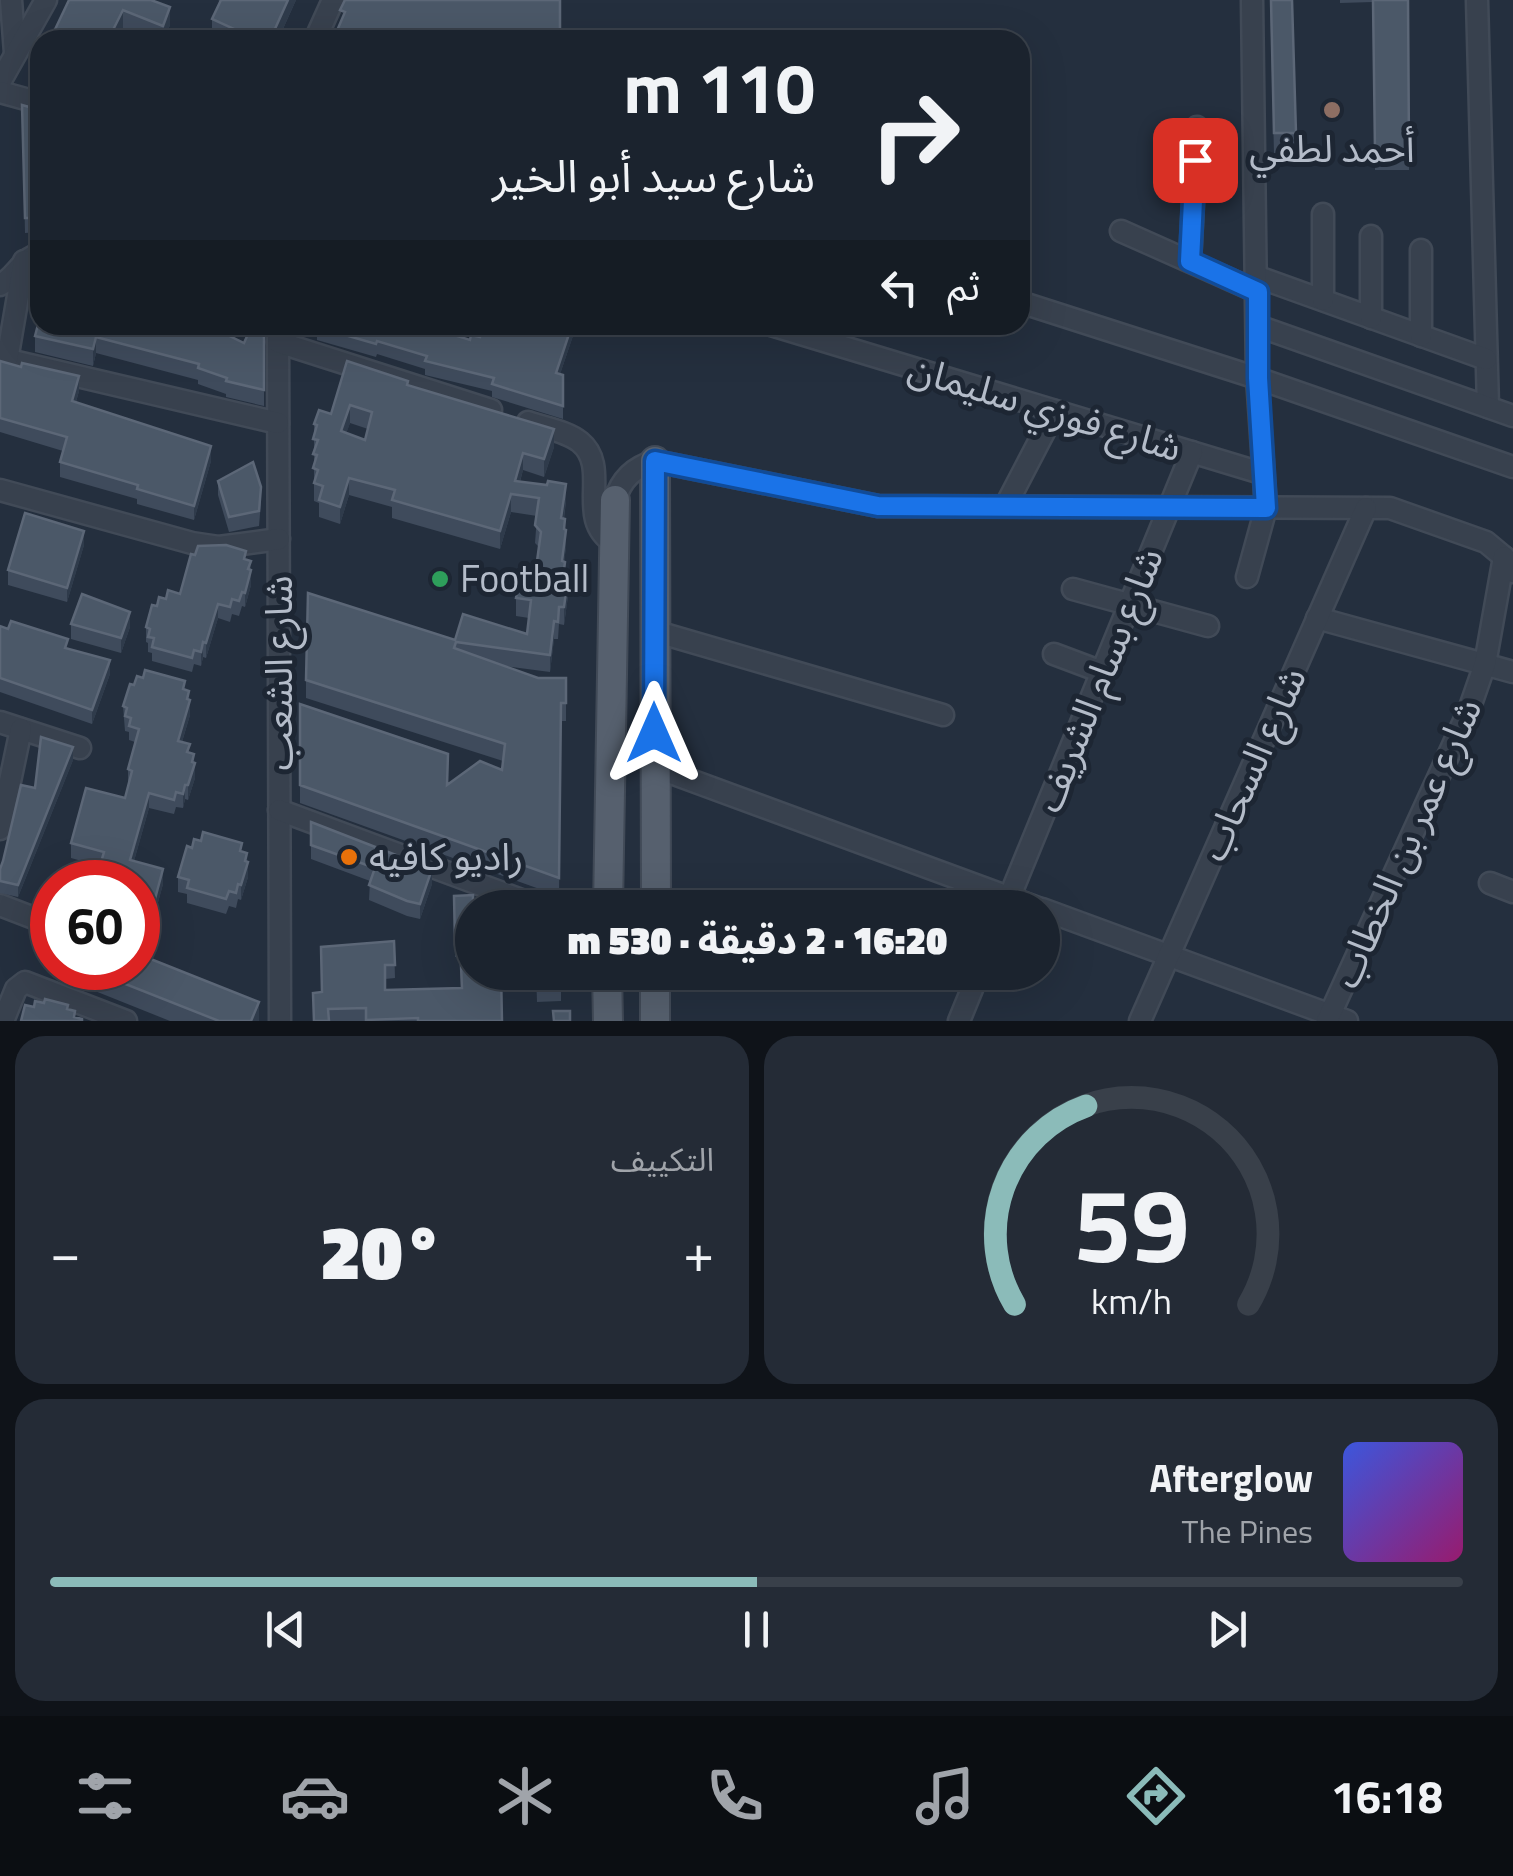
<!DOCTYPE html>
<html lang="ar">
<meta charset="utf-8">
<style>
:root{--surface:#1b232e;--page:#242b36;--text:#f1f3f6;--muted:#a0a4aa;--line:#39404a;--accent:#8bbbb9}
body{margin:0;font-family:"Titillium Web","Noto Sans Arabic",sans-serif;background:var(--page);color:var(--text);direction:rtl;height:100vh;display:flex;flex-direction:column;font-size:38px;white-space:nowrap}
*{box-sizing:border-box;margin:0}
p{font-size:32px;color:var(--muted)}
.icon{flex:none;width:55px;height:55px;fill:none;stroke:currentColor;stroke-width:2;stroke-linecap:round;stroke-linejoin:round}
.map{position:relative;height:1021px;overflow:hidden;direction:ltr}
.drawer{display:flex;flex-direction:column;gap:15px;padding:15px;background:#0f1319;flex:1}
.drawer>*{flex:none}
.top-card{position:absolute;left:30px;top:30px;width:1000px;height:305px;border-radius:30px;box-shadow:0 10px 40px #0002,0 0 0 2px var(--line);direction:rtl;background:#1b232e;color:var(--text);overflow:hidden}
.speed{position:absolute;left:30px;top:860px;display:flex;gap:20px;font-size:50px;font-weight:700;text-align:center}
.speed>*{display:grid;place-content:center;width:130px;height:130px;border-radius:50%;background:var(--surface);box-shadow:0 10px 40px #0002,0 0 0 2px var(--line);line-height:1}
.speed .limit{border:15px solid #d22;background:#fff;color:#111}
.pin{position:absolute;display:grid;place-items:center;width:85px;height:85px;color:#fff;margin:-42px;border-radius:20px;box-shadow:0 5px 15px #0006}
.me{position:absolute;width:110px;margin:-55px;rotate:0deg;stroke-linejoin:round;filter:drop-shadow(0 0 8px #0008)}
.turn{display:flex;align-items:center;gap:35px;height:210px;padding:0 50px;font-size:45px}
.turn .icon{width:130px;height:130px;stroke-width:2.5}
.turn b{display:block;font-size:70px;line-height:85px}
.then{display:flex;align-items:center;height:95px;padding:0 50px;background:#0003;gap:20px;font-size:38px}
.big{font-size:75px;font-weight:800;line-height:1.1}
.drawer .card{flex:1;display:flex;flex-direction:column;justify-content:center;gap:15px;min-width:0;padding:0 35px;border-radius:30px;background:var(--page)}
.drawer .dial{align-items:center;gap:0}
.dial svg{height:260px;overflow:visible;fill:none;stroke:var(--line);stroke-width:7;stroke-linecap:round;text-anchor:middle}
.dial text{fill:var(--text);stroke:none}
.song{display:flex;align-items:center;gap:30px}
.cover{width:120px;height:120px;border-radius:15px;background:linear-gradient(135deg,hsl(230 70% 55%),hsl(320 70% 35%))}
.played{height:10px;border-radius:5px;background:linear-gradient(90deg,var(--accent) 50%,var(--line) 50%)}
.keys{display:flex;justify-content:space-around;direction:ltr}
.heat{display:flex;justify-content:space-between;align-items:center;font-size:55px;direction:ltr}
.drawer .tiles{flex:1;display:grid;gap:15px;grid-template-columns:1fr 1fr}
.card:last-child{grid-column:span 2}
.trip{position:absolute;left:455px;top:890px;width:605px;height:100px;border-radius:50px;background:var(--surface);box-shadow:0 10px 40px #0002,0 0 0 2px var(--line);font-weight:800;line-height:100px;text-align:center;direction:rtl}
.dock{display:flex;height:160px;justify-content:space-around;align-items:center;background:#0b0e12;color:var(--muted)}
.dock .icon{width:70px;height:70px}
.dock .on{color:var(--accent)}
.dock b{font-size:45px;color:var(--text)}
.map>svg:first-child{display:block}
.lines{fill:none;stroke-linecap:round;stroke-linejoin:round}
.minor-casing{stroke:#414a57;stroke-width:25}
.major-casing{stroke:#414a57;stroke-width:32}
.minor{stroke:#38414e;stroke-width:20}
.major{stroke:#56606e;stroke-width:28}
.wall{fill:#3f4b5c;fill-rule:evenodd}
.shaded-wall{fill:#2f3b4b}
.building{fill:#4b5868;stroke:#5c6777;stroke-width:2.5;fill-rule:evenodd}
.route-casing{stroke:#114b97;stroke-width:25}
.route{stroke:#1a73e8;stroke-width:18}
.education-dot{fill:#8d6e63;stroke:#1d2633;stroke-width:4}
.leisure-dot{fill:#2e9e5b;stroke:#1d2633;stroke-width:4}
.food-dot{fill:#e8710a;stroke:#1d2633;stroke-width:4}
.labels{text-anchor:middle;stroke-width:10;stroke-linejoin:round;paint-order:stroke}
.poi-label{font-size:38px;fill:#b4bcc9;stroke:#1d2633;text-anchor:start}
.street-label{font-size:38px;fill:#b4bcc9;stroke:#1d2633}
</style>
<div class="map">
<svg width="1513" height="1021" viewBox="0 0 1513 1021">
<rect width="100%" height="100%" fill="#242f3e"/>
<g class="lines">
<!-- minor casing -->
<g class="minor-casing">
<g id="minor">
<path d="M11,0L15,53"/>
<path d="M1477,0L1488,407"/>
<path d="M315,40L333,0"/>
<path d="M0,82L46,0"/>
<path d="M0,92L40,103"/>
<path d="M1121,231L1258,292"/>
<path d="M1190,261L1197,127"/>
<path d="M1258,277L1486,359"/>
<path d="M0,285C17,277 20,259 40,254"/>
<path d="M1323,300V214"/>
<path d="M1020,302L1257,378L1513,467"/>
<path d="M1371,318V236"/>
<path d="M278,325L280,1021"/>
<path d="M771,325L1261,473"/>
<path d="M1258,326L1513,416"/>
<path d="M1421,336V250"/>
<path d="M278,342L491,410"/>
<path d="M0,358L278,423"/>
<path d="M7,360L24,261"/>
<path d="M528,422C544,428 567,431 580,442C612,468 574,519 614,543"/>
<path d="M0,490L192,543L219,547L279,539"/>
<path d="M615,500C621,479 634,467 655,461L878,506L1390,508L1486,542L1504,557L1513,572"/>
<path d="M1006,505L1055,411"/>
<path d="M1247,577L1266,508L1257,378L1252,0"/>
<path d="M1073,589L1208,626"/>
<path d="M1317,618L1513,672"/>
<path d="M654,631L943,715"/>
<path d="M1054,654L1102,672"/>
<path d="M0,722L80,748"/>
<path d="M655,767L1038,908"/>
<path d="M279,810L543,908"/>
<path d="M0,829L21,729"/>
<path d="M1490,883L1513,892"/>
<path d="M0,905L52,925"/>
<path d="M1005,908L1192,452"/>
<path d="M1042,909L1347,1021"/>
<path d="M3,1021L16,989L25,982L126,1021"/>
<path d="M959,1021L979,972"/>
<path d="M1140,1021L1366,508"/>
<path d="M1327,1021L1469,710L1485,664L1504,557"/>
</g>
</g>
<!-- major casing -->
<g class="major-casing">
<g id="major">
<path d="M655,461L656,908"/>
<path d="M608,908L615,500"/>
<path d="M607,972L608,1021"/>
<path d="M655,1021V972"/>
</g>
</g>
<!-- minor -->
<use href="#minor" class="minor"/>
<!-- major -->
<use href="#major" class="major"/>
</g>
<!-- wall -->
<g class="wall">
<path d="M151,0L170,25L164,40H155L123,28L50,40Z"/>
<path d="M218,0H296L278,40H220L212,37V19L220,1Z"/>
<path d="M1270,0H1292L1296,152L1274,153Z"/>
<path d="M1340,0H1408L1409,170H1375L1373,2L1340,3Z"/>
<path d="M22,105L40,110V232L25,233Z"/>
<path d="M264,325V406L226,397V394L198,384V380L96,353L93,366L35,352V336L244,343Z"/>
<path d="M306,325H450L447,333L470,340L480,337L575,325V330L560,374L563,375V419L492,397V391L425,375V369L377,354L376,357L317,340V337L306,334Z"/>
<path d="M0,361L79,391L76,402L211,461L194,520L137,504V499L60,477V462L63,451L0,432Z"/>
<path d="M347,361L408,385L554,447L544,477L523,470L520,482L566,501L564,519L566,547L564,562L568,596L564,625L559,624L558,639H554L550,672L504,666L538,678H566V721H561L559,896L300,803V704L448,784L502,770L503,761L306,698V680L455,640L527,634L529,618L516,616V598L534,583L539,547L535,543L537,516L511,512L500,549L392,518V507L349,495L340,524L319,517V503L314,501V424L331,414ZM350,423L368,429L365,440L346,433Z"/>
<path d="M218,481L261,502L259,526L229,532L218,495Z"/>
<path d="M84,545L67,602L8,585V570Z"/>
<path d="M246,560L251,570V585L245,607L242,606L239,616L232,614L230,622L218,618L206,658L203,657L201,666L194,664L192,672L152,661V653L148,652V643L146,642V627L157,606L166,599L180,594Z"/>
<path d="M71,624L130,627L121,653L71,639Z"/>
<path d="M0,626L68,648L110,674L92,724L0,692Z"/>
<path d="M134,685L185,690L189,700L190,715L182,742L194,762L195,778L188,800L185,799L183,808L176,807L174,814L149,808L134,861L163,884L148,939L138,937V882L100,866L71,858V843L125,798L128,784V769L135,742L129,740V732L125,731L123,706Z"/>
<path d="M73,760L18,897L0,893V869L35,788Z"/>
<path d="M311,822L432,884L420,919L407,916L369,900L370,881L311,859Z"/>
<path d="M192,848L242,852L247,862L248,877L241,900L238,899L236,908L229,906L226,914L187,903V894L178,892V877Z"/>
<path d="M454,896L473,900L483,908L502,1021H313L322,992L394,941L395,978L385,979V990L461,988L460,957H455Z"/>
<path d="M80,968H138L259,1021H170L80,985Z"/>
<path d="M536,972H567V986H561V1001L537,1002Z"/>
</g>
<!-- shaded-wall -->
<g class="shaded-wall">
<path d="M288,0H296L278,40H270Z"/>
<path d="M170,7V25L163,40V26Z"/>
<path d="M123,10V28L117,40H108Z"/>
<path d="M572,325H575V330L556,386V373Z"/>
<path d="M96,337V353L93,366V349Z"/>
<path d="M79,376V391L72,416V401Z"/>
<path d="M350,405V423L341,449V431Z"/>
<path d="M554,429V447L544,477V459Z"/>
<path d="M211,446V461L194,520V506Z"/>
<path d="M523,453V470L516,495L515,481Z"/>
<path d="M349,478V495L340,524V507Z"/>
<path d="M566,484V501L561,536V518Z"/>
<path d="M511,494V512L500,549V531Z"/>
<path d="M566,530V547L562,579V561Z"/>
<path d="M84,531V545L67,602V588Z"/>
<path d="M251,561V585L245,607V593Z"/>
<path d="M568,578V596L564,625V607Z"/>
<path d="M218,604V618L206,658V643Z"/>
<path d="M130,612V627L121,653V638Z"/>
<path d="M554,621V639L550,672V655Z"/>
<path d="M203,642V657L201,666V652Z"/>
<path d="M110,660V674L92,724V710Z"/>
<path d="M189,691L190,715L178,755V741Z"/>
<path d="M73,747V760L18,897V885Z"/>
<path d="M194,754L195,778L188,800V785Z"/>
<path d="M185,785V799L183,808V794Z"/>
<path d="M149,793V808L130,875V860Z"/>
<path d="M247,853L248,877L241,900V885Z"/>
<path d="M163,869V884L148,939V925Z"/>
<path d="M432,869V884L420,919V904Z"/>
<path d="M259,1002V1021H251Z"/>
</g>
<!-- building -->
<g class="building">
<path d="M69,0H151L170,7L163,26L123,10L108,40H50Z"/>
<path d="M221,0H288L270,40H258L212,19Z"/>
<path d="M345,0H560V40H333L345,12L340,10Z"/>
<path d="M1271,0H1292L1296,133H1274Z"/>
<path d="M1373,0H1408L1409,150L1375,151Z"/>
<path d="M22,105L40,110V218H25Z"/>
<path d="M40,317V325H207L244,343L252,325H264V390L226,381L227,378L198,368L199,364L96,337L93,349L35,336Z"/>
<path d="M318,325H446L444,332L470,340L471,335L480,337L482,325H572L556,373L563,375V406L492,384L494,378L425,361L427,356L377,341L376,344L317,327Z"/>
<path d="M0,361L21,367L22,363L79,376L72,401L211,446L194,506L137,489L138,485L60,462L67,437L0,418Z"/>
<path d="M347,361L408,381L407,385L554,429L544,459L523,453L515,481L547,485L548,481L566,484L561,518L565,519L564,529L566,530L562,561L565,562L563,577L568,578L564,607H559L558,622L554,621L550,655L456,642L454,648L538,678H566V703H561L559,878L300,785V704L448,754L447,785L480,761L502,770L505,744L306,680L308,593L455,640L463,614L527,634L531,600L516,598L519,581L534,583L541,532L535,525L539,498L511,494L500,531L392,500L395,490L349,478L340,507L319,500L323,486L314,483L318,470L313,468L317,455L313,454L318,440L313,439L317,425L314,424L319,410L331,414ZM350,405L372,412L365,440L341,431Z"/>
<path d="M253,462L261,487L259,511L229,517L218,481Z"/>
<path d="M25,513L84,531L67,588L8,570Z"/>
<path d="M226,545L246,551L244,559L251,561L248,569L251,570L245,593L242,592L239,601L232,599L230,607L218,604L206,643L203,642L201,652L194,650L192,658L152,647L154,638L148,637L150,629L146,627L152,605L157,606L159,597L166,599L168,590L180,594L191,554L195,555L198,546Z"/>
<path d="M82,594L130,612L121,638L71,624Z"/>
<path d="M11,621L68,639L65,648L110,660L92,710L0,678V626L8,629Z"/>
<path d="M145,670L185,681L183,689L189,691L187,699L190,700L178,741L190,744L187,752L194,754L192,762L195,763L188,785H185L183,794L176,792L174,800L149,793L130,860L163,869L148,925L138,922V882H95L104,852L71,843L86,788L125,798L132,771L128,769L139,729L129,726L131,718L125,716L127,708L123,706L130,684L134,685L137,676L143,678Z"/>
<path d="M41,737L73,747L18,885L0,881V869L3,861L21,785L35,788Z"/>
<path d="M311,822L432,869L420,904L407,901L369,885L375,868L311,845Z"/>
<path d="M203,832L242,843L240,851L247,853L245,861L248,862L241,885L238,884L236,893L229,891L226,899L187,888L189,880L178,877L187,846L192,848L194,839L201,841Z"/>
<path d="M473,895V900L483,899V908H472V972H501L502,1021H418V1018L366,1020V1008L328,1009L329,1021H314L313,993L322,992L321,947L394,941L395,965H385V990L462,988L460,944H455L454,896Z"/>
<path d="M138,954L259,1002L251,1021H219L85,968H138Z"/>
<path d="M537,972H567V973H561V987L537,988Z"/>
<path d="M45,999L68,1005L67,1009L75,1011L74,1017L82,1019V1021H21L25,1005L34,1007L35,1001L44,1003Z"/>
<path d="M553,1011H570V1021H554Z"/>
</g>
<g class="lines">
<!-- route casing -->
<g class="route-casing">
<path id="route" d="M654,733L655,461L878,506L1266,508L1258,378V292L1190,261L1195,160"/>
</g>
<!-- route -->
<use href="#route" class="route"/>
</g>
<!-- markers -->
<circle class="education-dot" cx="1332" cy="110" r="10"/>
<circle class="leisure-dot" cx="440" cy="579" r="10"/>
<circle class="food-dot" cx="349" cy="857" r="10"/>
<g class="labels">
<!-- poi labels -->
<g class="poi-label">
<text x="1332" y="162" text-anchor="middle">أحمد لطفي</text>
<text x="460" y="592">Football</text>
<text x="369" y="870">راديو كافيه</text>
</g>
<!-- street labels -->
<g class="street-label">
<text transform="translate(1045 408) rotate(17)" y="13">شارع فوزي سليمان</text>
<text transform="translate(279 673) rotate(-90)" y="13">شارع الشعب</text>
<text transform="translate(1099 680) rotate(-68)" y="13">شارع بسام الشريف</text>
<text transform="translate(1253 764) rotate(-66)" y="13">شارع السحاب</text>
<text transform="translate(1407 843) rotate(-66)" y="13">شارع عمر بن الخطاب</text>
</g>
</g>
</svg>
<div class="speed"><div class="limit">60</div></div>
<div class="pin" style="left:1195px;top:160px;background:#d93025"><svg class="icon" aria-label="arrive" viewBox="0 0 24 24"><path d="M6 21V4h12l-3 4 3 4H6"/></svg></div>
<svg class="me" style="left:654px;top:733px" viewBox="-20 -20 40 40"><path d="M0-17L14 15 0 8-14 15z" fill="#1a73e8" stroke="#fff" stroke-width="4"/></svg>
<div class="trip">16:20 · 2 دقيقة · 530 m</div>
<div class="top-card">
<div class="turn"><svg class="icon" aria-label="right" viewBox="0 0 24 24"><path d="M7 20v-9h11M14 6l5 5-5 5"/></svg><div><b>110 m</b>شارع سيد أبو الخير</div></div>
<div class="then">ثم<svg class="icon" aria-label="left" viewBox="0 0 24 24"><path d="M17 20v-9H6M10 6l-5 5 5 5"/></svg></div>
</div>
</div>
<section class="drawer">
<div class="tiles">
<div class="card dial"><svg viewBox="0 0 100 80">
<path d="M14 69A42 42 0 1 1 86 69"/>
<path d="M14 69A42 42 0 0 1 36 8" stroke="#8bbbb9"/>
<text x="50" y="56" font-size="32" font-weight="700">59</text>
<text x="50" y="72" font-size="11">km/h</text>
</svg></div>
<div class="card"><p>التكييف</p>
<div class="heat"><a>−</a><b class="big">20°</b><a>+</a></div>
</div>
<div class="card">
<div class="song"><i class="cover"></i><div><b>Afterglow</b><p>The Pines</p></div></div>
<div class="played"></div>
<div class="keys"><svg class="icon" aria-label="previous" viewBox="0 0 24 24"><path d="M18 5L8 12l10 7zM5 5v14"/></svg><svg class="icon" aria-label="pause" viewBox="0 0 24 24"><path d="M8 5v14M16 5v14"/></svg><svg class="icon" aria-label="next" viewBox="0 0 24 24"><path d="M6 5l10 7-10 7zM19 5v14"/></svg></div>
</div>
</div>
</section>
<nav class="dock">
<b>16:18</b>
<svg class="icon on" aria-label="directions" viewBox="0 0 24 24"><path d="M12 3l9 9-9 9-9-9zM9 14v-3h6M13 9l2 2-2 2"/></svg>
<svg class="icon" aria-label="music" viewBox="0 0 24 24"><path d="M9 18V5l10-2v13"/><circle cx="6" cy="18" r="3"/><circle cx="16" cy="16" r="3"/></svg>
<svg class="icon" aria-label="phone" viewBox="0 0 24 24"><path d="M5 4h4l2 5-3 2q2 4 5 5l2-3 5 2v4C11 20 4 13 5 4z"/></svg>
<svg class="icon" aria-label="climate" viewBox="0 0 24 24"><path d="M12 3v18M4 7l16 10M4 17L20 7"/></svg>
<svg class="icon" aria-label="car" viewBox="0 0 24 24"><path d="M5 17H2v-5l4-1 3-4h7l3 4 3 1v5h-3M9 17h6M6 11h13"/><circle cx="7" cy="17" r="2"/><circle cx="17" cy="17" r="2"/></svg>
<svg class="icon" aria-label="filters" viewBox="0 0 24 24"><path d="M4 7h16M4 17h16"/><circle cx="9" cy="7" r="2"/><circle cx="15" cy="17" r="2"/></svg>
</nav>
